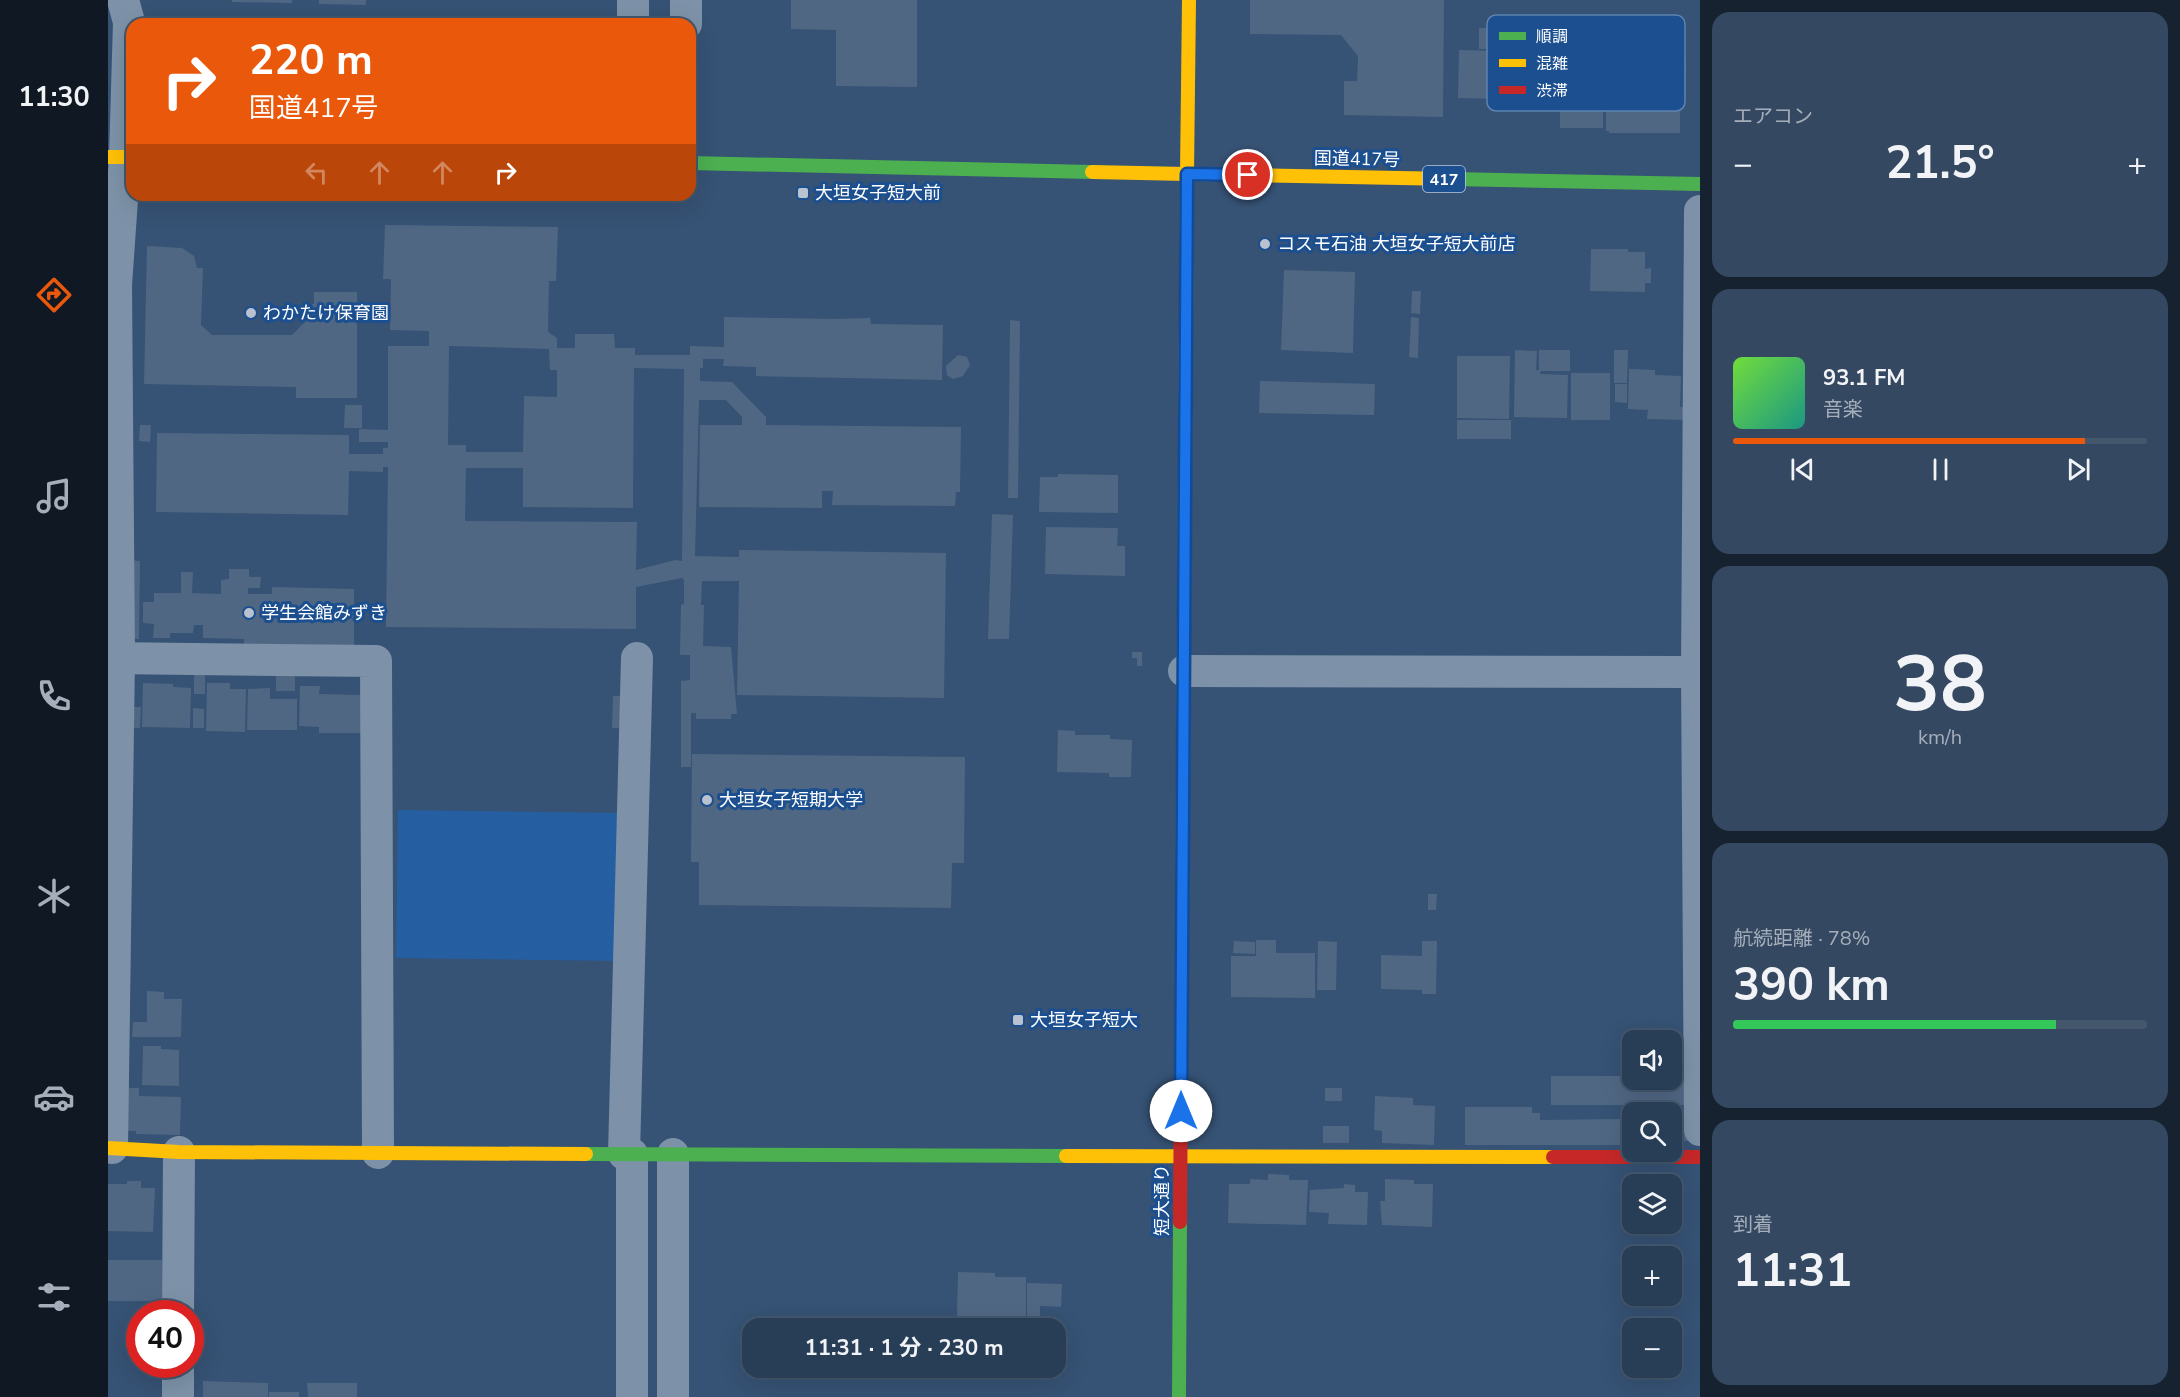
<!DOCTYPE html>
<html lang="ja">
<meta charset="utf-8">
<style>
:root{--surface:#283e57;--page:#344961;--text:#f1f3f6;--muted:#a5aeba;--line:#44576d;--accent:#ea580c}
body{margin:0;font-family:"Nunito Sans","Noto Sans JP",sans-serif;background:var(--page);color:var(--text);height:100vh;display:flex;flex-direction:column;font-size:22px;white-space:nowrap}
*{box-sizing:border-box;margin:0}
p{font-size:20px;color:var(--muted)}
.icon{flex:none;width:33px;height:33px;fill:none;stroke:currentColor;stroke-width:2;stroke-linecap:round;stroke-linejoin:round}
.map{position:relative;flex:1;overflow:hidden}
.drawer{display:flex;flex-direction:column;gap:12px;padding:12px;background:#162230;width:480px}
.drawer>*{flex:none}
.top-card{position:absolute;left:18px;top:18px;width:570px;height:183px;border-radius:18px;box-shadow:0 6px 24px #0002,0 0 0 2px var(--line);background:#ea580c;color:#fff;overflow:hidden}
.fabs{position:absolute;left:1514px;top:1030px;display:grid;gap:12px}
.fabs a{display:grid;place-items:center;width:60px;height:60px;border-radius:12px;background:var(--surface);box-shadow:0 6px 24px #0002,0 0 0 2px var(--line);font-size:30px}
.speed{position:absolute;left:18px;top:1300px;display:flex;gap:12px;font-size:30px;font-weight:700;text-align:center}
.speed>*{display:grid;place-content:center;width:78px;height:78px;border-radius:50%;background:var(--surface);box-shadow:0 6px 24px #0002,0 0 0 2px var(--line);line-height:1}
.speed .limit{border:9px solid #d22;background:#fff;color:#111}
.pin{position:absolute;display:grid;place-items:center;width:51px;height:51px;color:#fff;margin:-26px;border:3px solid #fff;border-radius:50%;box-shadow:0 2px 6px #0007}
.me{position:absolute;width:66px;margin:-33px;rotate:0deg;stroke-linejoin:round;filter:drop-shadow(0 0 4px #0008)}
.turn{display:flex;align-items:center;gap:21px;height:126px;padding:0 24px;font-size:27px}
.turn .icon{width:78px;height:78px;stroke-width:2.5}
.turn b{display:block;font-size:42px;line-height:51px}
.lanes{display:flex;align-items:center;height:57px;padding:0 24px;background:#0003;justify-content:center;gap:30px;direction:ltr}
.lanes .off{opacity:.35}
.big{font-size:45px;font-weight:700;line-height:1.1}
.drawer .tile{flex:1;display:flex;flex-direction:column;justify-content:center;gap:9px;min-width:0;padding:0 21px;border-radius:18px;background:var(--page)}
.drawer .dial{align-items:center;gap:0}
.dial b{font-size:78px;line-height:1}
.song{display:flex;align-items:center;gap:18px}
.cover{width:72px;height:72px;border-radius:9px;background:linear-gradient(135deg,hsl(100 70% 55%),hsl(170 70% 35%))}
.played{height:6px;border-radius:3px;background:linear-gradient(90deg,var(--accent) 85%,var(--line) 85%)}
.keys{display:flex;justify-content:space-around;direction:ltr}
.heat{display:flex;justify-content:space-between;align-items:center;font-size:33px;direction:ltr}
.charge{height:9px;border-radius:4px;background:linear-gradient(90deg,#34c759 78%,var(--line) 0)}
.trip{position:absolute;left:634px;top:1318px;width:324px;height:60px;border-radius:18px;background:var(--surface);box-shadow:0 6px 24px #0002,0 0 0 2px var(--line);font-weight:700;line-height:60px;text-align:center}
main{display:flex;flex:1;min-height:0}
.tabs{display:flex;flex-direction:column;width:108px;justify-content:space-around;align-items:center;background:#101923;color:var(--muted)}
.tabs .icon{width:42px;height:42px}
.tabs .on{color:var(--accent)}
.tabs b{font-size:27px;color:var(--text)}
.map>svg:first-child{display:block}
.green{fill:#265fa1}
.building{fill:#506783;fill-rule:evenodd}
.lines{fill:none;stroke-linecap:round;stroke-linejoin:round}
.street{stroke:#7d92a8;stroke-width:32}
.fast{stroke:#4caf50;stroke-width:14}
.slow{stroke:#ffc107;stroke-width:14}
.jam{stroke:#c62828;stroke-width:14}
.route-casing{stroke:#114b97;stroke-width:15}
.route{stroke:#1a73e8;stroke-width:10}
.poi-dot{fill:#b9c2ce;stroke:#1b4f8f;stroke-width:2}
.labels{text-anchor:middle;stroke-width:6;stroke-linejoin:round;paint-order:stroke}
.shield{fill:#1b4f8f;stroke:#bbcadd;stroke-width:1.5}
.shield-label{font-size:16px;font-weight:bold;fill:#fff}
.street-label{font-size:18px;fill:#fff;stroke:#1b4f8f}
.poi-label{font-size:18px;fill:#fff;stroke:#1b4f8f;text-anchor:start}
.key{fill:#1b4f8f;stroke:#5f84b1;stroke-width:1.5}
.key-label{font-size:16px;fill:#fff}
</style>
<main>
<nav class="tabs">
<b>11:30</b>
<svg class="icon on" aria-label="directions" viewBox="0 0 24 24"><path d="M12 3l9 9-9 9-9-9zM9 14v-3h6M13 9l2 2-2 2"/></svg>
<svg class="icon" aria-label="music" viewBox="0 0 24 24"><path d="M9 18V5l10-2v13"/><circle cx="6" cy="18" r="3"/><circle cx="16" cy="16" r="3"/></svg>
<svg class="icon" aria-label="phone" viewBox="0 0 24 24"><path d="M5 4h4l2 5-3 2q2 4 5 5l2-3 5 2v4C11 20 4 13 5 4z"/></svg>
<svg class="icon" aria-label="climate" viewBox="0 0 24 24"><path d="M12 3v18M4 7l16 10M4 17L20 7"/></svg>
<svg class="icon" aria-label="car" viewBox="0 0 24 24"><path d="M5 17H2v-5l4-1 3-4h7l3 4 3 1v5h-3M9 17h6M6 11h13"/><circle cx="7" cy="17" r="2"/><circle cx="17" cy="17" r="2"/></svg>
<svg class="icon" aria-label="filters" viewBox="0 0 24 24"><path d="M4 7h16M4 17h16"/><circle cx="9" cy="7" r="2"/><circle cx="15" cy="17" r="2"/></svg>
</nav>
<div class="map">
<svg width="1592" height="1397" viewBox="0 0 1592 1397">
<rect width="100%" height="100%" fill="#365274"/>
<!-- green -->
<path class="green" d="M290,810L518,813L516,961L288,958Z"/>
<!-- building -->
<g class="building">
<path d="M124,0H184V3L124,2Z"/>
<path d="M211,0H258V5L211,4Z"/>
<path d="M683,0H809V87L728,86V30L683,29Z"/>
<path d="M1142,0H1336L1335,117L1236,115V81H1249L1250,56L1233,35L1142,34Z"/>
<rect x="1371" y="28" width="23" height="21"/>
<path d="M1351,50L1393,51L1392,99L1350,98Z"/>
<path d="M1535,60H1578L1577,101L1534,100Z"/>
<rect x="1452" y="102" width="43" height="26"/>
<path d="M1498,104H1572V133H1501V131H1498Z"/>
<path d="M277,225L450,227L448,281H441L440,332L449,338V348H467V334H506L507,348H527V355H582V346L616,347V317L729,319L762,318L763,324L835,325L834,380L648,376V367L615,366L616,359H595V368H592V381L624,382L658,417V425L853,427L852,492H848L847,506L724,505L725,491H714V508L591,507L592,425H634V417L618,400H591L587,556L631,557V550L838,553L836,698L629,695L631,581H594L593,605H596L595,646L623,647L629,714H623V719H588V713H583V767H573V681L582,680V655H572L573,605L576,604V580L574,578L528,587V629L278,627L280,467H275V472L241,471L240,515L48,512L49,433L241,435V454H275V448H280V442H251V429L280,430V346H321V331L282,330L283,279H275ZM341,346L441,349L442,370H449V397L416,396L415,452H358V445H340ZM526,368L576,369L574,561L567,560L528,570L529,522L357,521L358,468H415V507L525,508Z"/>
<path d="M39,246L74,248L86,256L89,268H95L93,325L104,335H184L201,318V304H206V292H249V398H188V387L36,384Z"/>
<path d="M1483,249H1520V252H1537V269L1543,268V283H1537V292L1482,291Z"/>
<path d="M1176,270L1247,272L1245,353L1173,350Z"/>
<path d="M1304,291H1313L1312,314L1303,313Z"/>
<path d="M1303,317L1311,318L1310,358L1301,357Z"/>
<path d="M902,320L912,321L910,498H900Z"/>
<path d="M1407,350L1429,351L1428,370H1431V350H1462V371H1433L1432,374L1460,375L1459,418L1406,417Z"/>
<path d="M1506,350H1520L1519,383H1506Z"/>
<path d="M850,355L859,357L862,365L855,376L845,379L839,375L838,366Z"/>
<path d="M1349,356H1402L1401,419L1349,418Z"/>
<path d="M1521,369L1547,370V375L1573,376L1572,407H1578V420L1539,419L1540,410L1520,409Z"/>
<rect x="1463" y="373" width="39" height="47"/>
<path d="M1152,381L1267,384L1266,415L1151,413Z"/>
<path d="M1507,384H1519V403L1507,402Z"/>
<path d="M237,405H254V428H236Z"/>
<rect x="1349" y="420" width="54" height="19"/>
<path d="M32,425H43L42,442L31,441Z"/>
<path d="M950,474L1010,475V513L931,512L932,477H950Z"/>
<path d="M884,514L905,515L901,639H880Z"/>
<path d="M938,527L1010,528L1009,546H1017V576L937,574Z"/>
<path d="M23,560L32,561L31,639H22Z"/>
<path d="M121,569H141V577H153L152,588H140V594H164V587L246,589V647L136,646V639L95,638V625H86L85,633H62V638H45L46,624L35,623V602H46V593H73V572H85L84,593L113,594V580L121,579Z"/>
<path d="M1024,652H1034V666H1029V658H1024Z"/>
<rect x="168" y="671" width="19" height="20"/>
<rect x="86" y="673" width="11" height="21"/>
<path d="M35,683L65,684V687L83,688L82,728L34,727Z"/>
<path d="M99,683H122V689H138L137,732L98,731Z"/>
<path d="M192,686H212L211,694L255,695V733H211V727L191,726Z"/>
<path d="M162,688V699H189V730H139L140,689Z"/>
<path d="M505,696H512V728H504Z"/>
<path d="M21,707H33L32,728H20Z"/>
<path d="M85,708L96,709V728H85Z"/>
<path d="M950,730L967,731V735H1002V739L1024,740L1023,777H1001V773L949,772Z"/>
<path d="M584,754L857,757L856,863H844L843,908L591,905V862H583Z"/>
<path d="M1320,894H1329L1328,910H1320Z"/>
<path d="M1148,940H1168V953H1207V998L1123,997V956H1148Z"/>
<path d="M1126,941L1147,942V954L1125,953Z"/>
<path d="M1210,941L1229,942L1228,990H1209Z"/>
<path d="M1314,941H1329L1328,994H1314V990L1273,989V955L1314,956Z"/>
<path d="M39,991L56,992V999H74L73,1037H24L25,1022H39Z"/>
<path d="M35,1046H53V1049L71,1050V1086L34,1085Z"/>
<path d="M1443,1076H1524V1080H1563V1077H1578V1105H1443Z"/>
<path d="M18,1088H31V1096L73,1097L72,1135L28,1134V1131H17Z"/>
<rect x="1217" y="1088" width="17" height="13"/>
<path d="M1267,1096L1305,1098V1105L1327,1106L1326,1145L1274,1143V1131L1266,1130Z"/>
<path d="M1357,1107H1424V1113H1432V1120L1512,1119V1145H1357Z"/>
<rect x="1570" y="1111" width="10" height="30"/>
<rect x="1215" y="1126" width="26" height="17"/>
<path d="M1160,1174L1181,1175V1180H1200L1198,1225L1120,1223L1121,1184H1142V1179L1160,1180Z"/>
<path d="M1277,1179L1306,1180V1184H1325L1324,1227L1274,1225L1272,1201H1277Z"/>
<path d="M19,1181H33V1188H47L45,1232L0,1231V1184H19Z"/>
<path d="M1236,1184L1247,1185V1192H1260L1259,1225L1220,1224L1221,1213L1201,1212L1202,1190L1236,1188Z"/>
<rect x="0" y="1260" width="54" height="41"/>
<path d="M850,1272L887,1273V1277H918V1317L849,1316Z"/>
<path d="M919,1283L954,1284L953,1307L932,1306V1316H919Z"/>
<path d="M95,1381L160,1383V1397H95Z"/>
<path d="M199,1383H249V1397H200Z"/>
<rect x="161" y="1392" width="30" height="5"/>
</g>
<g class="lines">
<!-- street -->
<g class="street">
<path d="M525,24V0"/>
<path d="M578,24V0"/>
<path d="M1592,211L1589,672L1592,1130"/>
<path d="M0,658L268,661L270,1153"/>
<path d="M1076,671L1592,672"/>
<path d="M4,1148L11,658L8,285L17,157L21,22L15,0"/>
<path d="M516,1154L529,658"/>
<path d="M524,1154V1397"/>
<path d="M70,1314L71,1152"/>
<path d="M70,1397V1365"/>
<path d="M565,1397V1154"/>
</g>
<!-- fast -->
<g class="fast">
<path d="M582,163L984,172"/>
<path d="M1344,179L1592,184"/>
<path d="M1074,932L1077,466"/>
<path d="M478,1154L958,1156"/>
<path d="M1071,1397L1072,1222"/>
</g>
<!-- slow -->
<g class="slow">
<path d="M1081,0L1079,174L1344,179"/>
<path d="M0,157H24"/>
<path d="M984,172L1079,174L1077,466"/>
<path d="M0,1148L71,1152L478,1154"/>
<path d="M958,1156L1445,1157"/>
</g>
<!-- jam -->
<g class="jam">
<path d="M1445,1157H1592"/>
<path d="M1072,1222L1074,932"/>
</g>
</g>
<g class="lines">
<!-- route casing -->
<g class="route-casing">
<path id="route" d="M1073,1111L1079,174L1140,175"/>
</g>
<!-- route -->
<use href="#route" class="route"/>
</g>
<!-- markers -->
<g class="poi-dot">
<rect x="689" y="187" width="12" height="12" rx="3"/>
<circle cx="1157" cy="244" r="6"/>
<circle cx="143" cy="313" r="6"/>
<circle cx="141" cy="613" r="6"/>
<circle cx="599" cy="800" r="6"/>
<rect x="904" y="1014" width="12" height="12" rx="3"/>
</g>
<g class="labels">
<!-- shield labels -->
<rect class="shield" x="1315" y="166" width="42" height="26" rx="4.5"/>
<g class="shield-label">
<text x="1336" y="185">417</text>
</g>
<!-- street labels -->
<g class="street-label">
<text transform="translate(1249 159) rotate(1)" y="6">国道417号</text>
<text transform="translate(1054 1200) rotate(-90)" y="6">短大通り</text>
</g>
<!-- poi labels -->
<g class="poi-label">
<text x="707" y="199">大垣女子短大前</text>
<text x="1169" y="250">コスモ石油 大垣女子短大前店</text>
<text x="155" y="319">わかたけ保育園</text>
<text x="153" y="619">学生会館みずき</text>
<text x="611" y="806">大垣女子短期大学</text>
<text x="922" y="1026">大垣女子短大</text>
</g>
</g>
<!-- legend -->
<rect x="1379" y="15" width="198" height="96" rx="9" class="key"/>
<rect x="1391" y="32" width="27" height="8" fill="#4caf50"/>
<rect x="1391" y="59" width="27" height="8" fill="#ffc107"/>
<rect x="1391" y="86" width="27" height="8" fill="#c62828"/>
<g class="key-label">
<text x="1428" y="42">順調</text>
<text x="1428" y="69">混雑</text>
<text x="1428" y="96">渋滞</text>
</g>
</svg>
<div class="fabs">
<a><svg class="icon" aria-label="sound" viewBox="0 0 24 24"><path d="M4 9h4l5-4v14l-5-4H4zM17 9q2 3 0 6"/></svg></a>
<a><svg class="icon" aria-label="search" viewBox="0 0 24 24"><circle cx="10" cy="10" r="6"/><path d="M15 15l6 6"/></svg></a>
<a><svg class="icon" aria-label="layers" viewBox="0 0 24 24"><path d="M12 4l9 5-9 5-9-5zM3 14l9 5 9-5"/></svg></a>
<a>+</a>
<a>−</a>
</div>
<div class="speed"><div class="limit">40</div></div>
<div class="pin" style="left:1140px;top:175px;background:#d93025"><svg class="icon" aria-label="arrive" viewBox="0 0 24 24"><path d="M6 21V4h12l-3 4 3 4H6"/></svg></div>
<svg class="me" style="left:1073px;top:1111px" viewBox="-20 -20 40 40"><circle r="19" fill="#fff"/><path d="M0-13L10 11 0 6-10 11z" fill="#1a73e8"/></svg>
<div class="trip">11:31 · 1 分 · 230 m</div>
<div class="top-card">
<div class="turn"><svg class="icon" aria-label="right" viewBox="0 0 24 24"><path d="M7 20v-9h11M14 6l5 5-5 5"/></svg><div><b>220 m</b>国道417号</div></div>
<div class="lanes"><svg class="icon off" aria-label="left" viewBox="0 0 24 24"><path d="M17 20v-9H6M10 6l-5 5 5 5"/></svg><svg class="icon off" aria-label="ahead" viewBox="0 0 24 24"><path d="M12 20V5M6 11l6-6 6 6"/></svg><svg class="icon off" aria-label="ahead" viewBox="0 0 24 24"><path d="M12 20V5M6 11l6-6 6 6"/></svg><svg class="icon" aria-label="right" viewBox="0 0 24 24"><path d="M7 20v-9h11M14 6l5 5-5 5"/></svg></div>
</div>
</div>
<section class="drawer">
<div class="tile"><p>エアコン</p>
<div class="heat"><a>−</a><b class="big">21.5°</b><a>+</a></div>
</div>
<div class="tile">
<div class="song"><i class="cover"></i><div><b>93.1 FM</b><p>音楽</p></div></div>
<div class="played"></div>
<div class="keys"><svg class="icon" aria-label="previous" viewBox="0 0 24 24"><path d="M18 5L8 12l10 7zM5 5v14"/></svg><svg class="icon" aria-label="pause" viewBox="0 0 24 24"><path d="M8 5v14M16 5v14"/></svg><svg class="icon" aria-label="next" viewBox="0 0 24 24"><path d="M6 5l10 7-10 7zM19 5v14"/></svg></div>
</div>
<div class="tile dial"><b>38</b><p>km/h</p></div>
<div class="tile"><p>航続距離 · 78%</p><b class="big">390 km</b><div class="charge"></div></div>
<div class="tile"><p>到着</p><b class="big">11:31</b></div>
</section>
</main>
